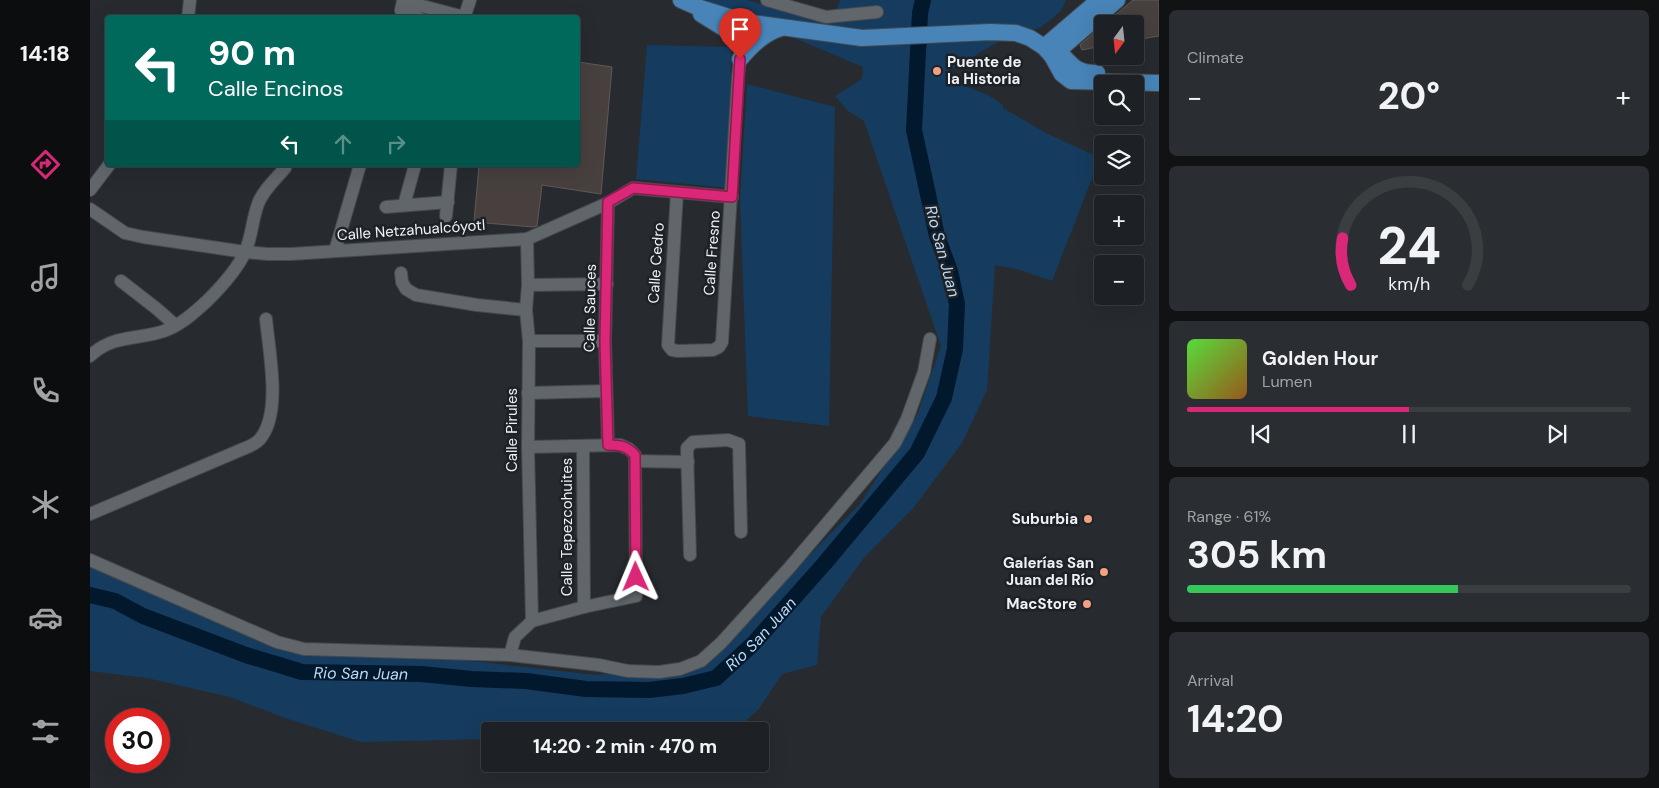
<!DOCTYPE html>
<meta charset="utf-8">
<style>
:root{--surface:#1d2024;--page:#2a2d31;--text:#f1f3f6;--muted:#a0a3a6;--line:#3b3e41;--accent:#db2777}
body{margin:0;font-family:"DM Sans",sans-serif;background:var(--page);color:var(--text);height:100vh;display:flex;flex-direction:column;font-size:19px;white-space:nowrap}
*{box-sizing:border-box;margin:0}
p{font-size:16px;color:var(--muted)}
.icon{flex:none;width:28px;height:28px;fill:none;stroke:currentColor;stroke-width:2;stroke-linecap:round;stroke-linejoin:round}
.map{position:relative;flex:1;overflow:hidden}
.panel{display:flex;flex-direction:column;gap:10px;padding:10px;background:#101214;width:500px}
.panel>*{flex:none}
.banner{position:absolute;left:15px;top:15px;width:475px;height:152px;border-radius:5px;box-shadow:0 5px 20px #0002,0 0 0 1px var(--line);background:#00695c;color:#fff;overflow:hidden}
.needle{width:32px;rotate:195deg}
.fabs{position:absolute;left:1004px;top:15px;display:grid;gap:10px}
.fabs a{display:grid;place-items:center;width:50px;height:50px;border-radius:5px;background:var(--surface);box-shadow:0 5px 20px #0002,0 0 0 1px var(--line);font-size:25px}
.speed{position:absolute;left:15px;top:708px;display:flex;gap:10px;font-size:25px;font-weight:700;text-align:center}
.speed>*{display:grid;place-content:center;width:65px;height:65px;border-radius:50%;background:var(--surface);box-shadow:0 5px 20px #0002,0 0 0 1px var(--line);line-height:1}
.speed .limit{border:8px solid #d22;background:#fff;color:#111}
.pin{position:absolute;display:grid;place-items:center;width:42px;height:42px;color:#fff;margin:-51px -21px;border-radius:50% 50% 50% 0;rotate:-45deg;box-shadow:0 0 5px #0007}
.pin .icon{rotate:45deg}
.me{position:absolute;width:55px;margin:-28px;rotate:359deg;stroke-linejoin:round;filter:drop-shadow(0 0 4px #0008)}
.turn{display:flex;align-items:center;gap:18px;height:105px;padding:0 20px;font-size:22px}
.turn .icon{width:65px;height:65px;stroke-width:2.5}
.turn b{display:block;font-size:35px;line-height:42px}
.lanes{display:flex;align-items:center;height:48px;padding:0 20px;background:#0003;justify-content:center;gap:25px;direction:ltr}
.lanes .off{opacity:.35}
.big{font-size:38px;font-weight:700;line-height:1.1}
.panel .tile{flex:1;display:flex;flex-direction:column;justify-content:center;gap:8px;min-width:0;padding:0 18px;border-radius:8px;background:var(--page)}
.panel .dial{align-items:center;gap:0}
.dial svg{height:130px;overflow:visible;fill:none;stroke:var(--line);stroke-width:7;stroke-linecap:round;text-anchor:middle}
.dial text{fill:var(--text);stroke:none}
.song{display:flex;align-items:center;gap:15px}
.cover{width:60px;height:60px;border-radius:8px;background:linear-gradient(135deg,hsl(110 70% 55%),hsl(30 70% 35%))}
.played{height:5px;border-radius:2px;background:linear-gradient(90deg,var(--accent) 50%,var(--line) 50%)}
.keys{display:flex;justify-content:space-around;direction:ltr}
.heat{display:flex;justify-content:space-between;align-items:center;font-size:28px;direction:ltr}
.charge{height:8px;border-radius:4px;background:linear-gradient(90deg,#34c759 61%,var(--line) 0)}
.trip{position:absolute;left:391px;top:722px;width:288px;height:50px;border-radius:5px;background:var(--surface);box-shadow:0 5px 20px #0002,0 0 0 1px var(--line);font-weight:700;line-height:50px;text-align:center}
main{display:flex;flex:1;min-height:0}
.dock{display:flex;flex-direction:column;width:90px;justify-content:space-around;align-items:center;background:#0c0d0e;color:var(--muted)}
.dock .icon{width:35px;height:35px}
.dock .selected{color:var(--accent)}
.dock b{font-size:22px;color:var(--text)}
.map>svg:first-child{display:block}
.green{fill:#153c5e}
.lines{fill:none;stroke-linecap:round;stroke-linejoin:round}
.river{stroke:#02182d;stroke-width:16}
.building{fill:#47403e;stroke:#605956}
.minor-casing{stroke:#45494d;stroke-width:14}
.major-casing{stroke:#45494d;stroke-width:18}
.minor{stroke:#61666b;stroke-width:12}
.major{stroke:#4884b8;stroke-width:16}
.route-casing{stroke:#8e194d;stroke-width:12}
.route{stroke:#db2777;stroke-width:9}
.poi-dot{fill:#f39f83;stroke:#1d2226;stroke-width:2}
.labels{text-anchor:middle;stroke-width:5;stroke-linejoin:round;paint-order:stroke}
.poi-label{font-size:15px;font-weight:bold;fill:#eef1f5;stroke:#1d2226;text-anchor:end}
.street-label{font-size:15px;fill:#eef1f5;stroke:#1d2226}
.water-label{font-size:16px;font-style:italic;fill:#bfdaf4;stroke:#1d2226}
</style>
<main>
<nav class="dock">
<b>14:18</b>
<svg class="icon selected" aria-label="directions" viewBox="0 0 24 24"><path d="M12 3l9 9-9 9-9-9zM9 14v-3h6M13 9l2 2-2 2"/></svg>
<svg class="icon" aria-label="music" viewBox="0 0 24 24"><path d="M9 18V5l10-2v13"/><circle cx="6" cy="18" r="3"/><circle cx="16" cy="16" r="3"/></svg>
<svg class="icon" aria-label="phone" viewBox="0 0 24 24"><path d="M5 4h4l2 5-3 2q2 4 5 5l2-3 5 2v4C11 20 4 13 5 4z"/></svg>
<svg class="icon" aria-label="climate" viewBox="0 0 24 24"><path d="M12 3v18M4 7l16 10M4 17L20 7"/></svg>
<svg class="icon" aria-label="car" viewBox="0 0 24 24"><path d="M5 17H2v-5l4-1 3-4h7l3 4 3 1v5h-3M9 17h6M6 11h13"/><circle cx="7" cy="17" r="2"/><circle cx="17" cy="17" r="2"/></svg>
<svg class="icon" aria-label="filters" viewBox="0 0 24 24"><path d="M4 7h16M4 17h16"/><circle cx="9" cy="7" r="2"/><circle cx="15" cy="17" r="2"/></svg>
</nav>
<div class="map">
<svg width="1069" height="788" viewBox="0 0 1069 788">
<rect width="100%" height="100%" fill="#272b30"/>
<!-- green -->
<g class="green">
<path d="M615,0H657L736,21L746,12L750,0H976L971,11L950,28L916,37L857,72L860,80L898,95L913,105V108L956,133L1010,158L962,281L927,269L905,265L897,390L872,443L824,507L773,559L731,617L727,665L692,674L668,710L644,731H400V739L271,742L195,718L140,697L57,678L0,671V563L201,651L372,660L506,675L615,664L679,596L770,504L828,413L851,346L774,121L758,111L745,96L772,79L773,67Z"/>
<path d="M557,45L641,47L639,188L546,179Z"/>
<path d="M657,84L745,107L739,426L658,416L650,199Z"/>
</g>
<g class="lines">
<!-- river -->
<path class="river" id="s1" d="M0,595L25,601L53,616L156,655L212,672L331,674L382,679L436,681L496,689L559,690L593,686L626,678L663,644L734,564L827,453L854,398L865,349L867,304L860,271L847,236L824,130L830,13L833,0"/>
</g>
<!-- building -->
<g class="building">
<path d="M1043,0H1069V36L1045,40V24H1015Z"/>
<path d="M1012,26V46L992,50L990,45Z"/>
<path d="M488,62L522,67L511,194L452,185L447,226L443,227L384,222L389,165H488Z"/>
</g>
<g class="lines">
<!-- minor casing -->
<g class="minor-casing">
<g id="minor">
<path d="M677,0L736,17L787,12"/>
<path d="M98,18L100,0"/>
<path d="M329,18L311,10L313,1L374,17"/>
<path d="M374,18L380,0"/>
<path d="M0,190L19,165"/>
<path d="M587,192L578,345L582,350L588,351L623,350L629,347L632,342L648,77L651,51"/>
<path d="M314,205L325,165"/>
<path d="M296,207L358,202"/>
<path d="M0,209L35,233L53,237L155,252L177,254H201L437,239L518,203L543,188L642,197"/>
<path d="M356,216L361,165"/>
<path d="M437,239L438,285L436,310L439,341L438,447L442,621"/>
<path d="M245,251L270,165"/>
<path d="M311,273L312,282L316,289L326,295L387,305L436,310"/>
<path d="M31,281L67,309L85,325"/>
<path d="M438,285L517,284"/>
<path d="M439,341H515"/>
<path d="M0,356C23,334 48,340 74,331C91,325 105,312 118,300C130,288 148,268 155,252C162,237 162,220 168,204C173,190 186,179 195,168L196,165"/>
<path d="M438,393L516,391"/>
<path d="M518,445L515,341L518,203"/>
<path d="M438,447L530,445L539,449L545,455L546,596L494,607L442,621"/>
<path d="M493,447L494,607"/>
<path d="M545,461L598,462"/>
<path d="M0,514L153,449C158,447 166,444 170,439C192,413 179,352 176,319"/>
<path d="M600,555L597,448L603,442L638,440L649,444L651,532"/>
<path d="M0,560L187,642L214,649L420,655L425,637L442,621"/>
<path d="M420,655L509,665L538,671L569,672L590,669L611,661L631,643L700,567L805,443L817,419L834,372L840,339"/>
</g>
</g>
<!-- major casing -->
<g class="major-casing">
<g id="major">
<path d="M591,0L607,7L655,22L772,38L900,32L926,33L940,38L954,47L962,56L972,74L981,81L1069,83"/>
<path d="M611,14L653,40"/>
<path d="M954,47L1009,0"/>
<path d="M964,47C980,61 983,74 1007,73"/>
<path d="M962,56L1027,0"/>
<path d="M650,59C662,45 673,34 691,28"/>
</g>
</g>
<!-- minor -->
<use href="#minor" class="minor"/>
<!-- major -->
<use href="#major" class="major"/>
</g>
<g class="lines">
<!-- route casing -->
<g class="route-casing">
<path id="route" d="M546,577L545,455C537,446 530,445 518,445L515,341L518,202L543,188L642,197L650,59"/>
</g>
<!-- route -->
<use href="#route" class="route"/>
</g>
<!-- markers -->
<g class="poi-dot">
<circle cx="847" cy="71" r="5"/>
<circle cx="998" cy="519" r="5"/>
<circle cx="1014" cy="572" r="5"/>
<circle cx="997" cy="604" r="5"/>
</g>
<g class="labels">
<!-- poi labels -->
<g class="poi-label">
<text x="857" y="67" text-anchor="start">Puente de<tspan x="857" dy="17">la Historia</tspan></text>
<text x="988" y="524">Suburbia</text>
<text x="1004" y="568">Galerías San<tspan x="1004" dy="17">Juan del Río</tspan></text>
<text x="987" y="609">MacStore</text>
</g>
<!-- street labels -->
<g class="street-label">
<text transform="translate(321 230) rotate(-4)" y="5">Calle Netzahualcóyotl</text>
<text transform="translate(622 253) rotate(-86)" y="5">Calle Fresno</text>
<text transform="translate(566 263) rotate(-86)" y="5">Calle Cedro</text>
<text transform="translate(500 308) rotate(-89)" y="5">Calle Sauces</text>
<text transform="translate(422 430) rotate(-90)" y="5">Calle Pirules</text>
<text transform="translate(477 527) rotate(-90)" y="5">Calle Tepezcohuites</text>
</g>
<!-- water labels -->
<g class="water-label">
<text transform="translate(853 251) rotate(75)" y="6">Rio San Juan</text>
<text dy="6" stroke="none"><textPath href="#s1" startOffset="705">Rio San Juan</textPath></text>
<text dy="6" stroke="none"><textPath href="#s1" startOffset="285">Rio San Juan</textPath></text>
</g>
</g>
</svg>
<div class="fabs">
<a><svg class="needle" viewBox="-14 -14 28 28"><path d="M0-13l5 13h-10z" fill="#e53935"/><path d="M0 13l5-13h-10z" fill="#a0a3a6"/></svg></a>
<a><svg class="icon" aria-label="search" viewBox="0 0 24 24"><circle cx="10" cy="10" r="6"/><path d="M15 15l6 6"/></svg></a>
<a><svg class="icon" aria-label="layers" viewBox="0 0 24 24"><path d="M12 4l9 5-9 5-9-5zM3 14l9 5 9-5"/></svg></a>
<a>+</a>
<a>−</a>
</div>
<div class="speed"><div class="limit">30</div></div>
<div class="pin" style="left:650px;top:59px;background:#d93025"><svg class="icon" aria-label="arrive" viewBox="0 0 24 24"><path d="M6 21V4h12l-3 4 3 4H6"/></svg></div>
<svg class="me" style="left:546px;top:577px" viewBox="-20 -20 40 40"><path d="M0-17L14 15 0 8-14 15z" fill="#db2777" stroke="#fff" stroke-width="4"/></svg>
<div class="trip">14:20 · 2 min · 470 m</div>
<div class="banner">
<div class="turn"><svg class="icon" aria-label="left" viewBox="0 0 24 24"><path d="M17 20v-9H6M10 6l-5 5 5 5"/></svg><div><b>90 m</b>Calle Encinos</div></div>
<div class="lanes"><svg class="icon" aria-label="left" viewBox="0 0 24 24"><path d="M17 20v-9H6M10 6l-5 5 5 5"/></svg><svg class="icon off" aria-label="ahead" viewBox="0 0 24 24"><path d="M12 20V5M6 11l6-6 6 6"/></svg><svg class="icon off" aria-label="right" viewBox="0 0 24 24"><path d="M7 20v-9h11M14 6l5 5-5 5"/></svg></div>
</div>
</div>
<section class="panel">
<div class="tile"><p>Climate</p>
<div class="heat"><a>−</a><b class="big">20°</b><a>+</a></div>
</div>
<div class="tile dial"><svg viewBox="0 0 100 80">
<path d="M14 69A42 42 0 1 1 86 69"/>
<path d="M14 69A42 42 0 0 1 9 40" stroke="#db2777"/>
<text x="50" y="56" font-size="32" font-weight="700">24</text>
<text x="50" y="72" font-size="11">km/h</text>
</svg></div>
<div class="tile">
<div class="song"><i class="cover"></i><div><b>Golden Hour</b><p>Lumen</p></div></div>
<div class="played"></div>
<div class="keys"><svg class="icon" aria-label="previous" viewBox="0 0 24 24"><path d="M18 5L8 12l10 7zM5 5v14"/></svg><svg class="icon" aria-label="pause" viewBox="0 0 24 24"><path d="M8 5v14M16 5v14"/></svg><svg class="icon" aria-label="next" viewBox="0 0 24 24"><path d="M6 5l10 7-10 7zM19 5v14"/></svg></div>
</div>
<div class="tile"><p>Range · 61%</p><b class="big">305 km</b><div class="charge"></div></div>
<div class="tile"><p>Arrival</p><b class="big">14:20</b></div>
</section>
</main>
